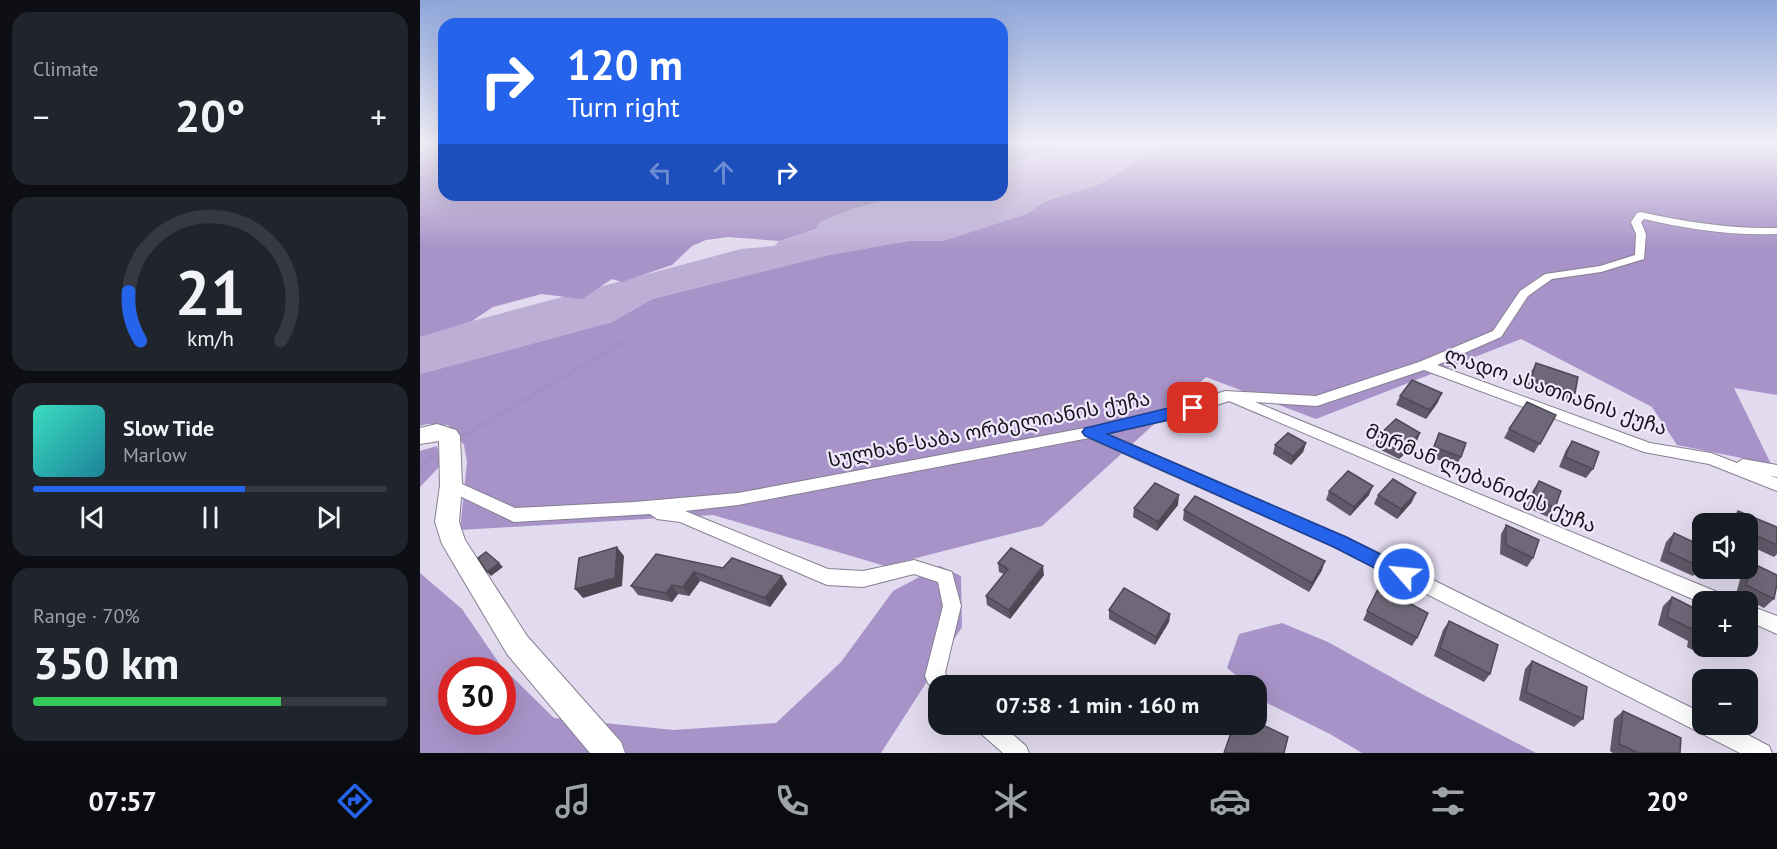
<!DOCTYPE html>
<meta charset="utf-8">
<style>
:root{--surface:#171b24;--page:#20242c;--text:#f1f3f6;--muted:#9ea1a6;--line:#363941;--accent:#2563eb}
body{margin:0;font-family:"PT Sans","Noto Sans Georgian",sans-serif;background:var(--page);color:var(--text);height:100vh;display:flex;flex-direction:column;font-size:22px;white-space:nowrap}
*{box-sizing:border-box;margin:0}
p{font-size:20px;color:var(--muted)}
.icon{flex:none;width:33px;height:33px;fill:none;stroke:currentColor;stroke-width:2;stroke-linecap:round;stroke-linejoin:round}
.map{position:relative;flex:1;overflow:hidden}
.sheet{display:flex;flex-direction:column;gap:12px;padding:12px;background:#0d0f14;width:420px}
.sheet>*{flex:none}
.hud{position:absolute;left:18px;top:18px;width:570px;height:183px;border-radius:18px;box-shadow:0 6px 24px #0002;background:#2563eb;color:#fff;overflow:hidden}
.buttons{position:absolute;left:1272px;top:513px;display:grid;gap:12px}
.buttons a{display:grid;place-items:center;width:66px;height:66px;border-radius:12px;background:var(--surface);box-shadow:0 6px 24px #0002;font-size:30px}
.speed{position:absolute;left:18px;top:657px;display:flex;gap:12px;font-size:30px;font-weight:700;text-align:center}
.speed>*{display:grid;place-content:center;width:78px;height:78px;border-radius:50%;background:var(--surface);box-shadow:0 6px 24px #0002;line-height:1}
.speed .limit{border:9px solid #d22;background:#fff;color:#111}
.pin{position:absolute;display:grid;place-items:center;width:51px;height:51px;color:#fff;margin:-26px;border-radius:12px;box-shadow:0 3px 9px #0006}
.me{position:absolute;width:66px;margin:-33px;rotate:297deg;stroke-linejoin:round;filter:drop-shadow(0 0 4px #0008)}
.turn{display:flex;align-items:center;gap:21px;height:126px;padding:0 30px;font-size:27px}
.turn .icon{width:78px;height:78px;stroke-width:2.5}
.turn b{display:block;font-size:42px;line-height:51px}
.lanes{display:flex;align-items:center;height:57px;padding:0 30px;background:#0003;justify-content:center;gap:30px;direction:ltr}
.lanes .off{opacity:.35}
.big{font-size:45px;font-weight:600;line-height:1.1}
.sheet .tile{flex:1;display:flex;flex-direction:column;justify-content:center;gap:9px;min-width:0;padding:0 21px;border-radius:18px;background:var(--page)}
.sheet .dial{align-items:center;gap:0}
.dial svg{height:156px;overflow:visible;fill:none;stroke:var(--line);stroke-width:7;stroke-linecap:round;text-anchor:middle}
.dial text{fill:var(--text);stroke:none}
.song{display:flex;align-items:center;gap:18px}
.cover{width:72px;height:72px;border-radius:9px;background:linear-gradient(135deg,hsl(170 70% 55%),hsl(190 70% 35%))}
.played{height:6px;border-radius:3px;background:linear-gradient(90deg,var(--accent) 60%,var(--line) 60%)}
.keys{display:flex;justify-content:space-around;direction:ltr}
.heat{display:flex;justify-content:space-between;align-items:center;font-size:33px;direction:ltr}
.charge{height:9px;border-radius:4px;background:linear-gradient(90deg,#34c759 70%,var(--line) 0)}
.trip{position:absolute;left:508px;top:675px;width:339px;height:60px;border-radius:18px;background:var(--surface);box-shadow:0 6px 24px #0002;font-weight:600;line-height:60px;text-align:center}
.tab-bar{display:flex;height:96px;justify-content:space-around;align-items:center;background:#090b0e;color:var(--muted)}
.tab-bar .icon{width:42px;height:42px}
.tab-bar .current{color:var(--accent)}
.tab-bar b{font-size:27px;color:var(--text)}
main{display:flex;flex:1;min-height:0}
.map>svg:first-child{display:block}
.green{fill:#bdaed6}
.forest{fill:#a893c8;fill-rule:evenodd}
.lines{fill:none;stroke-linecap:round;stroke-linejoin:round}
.stream{stroke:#a490c4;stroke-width:4.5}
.street-casing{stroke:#867f91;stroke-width:2}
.secondary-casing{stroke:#867f91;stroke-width:2}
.street{fill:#fff;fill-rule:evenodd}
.secondary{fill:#fff;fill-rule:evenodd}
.wall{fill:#5f5969}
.shaded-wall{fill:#4e4955}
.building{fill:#6f687a;stroke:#4e4955;stroke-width:1.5}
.route{fill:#2563eb;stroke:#184099;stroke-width:1.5}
.labels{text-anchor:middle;stroke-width:4.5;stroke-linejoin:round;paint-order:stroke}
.street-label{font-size:20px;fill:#17141b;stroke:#efe8fc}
</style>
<main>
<section class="sheet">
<div class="tile"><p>Climate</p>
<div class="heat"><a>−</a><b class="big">20°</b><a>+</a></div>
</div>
<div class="tile dial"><svg viewBox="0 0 100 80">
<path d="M14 69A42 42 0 1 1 86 69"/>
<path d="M14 69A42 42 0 0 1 8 44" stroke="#2563eb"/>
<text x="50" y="56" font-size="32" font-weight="700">21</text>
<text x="50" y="72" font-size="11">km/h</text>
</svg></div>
<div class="tile">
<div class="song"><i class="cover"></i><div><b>Slow Tide</b><p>Marlow</p></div></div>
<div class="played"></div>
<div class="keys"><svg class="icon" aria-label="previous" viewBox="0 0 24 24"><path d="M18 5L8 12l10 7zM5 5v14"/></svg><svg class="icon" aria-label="pause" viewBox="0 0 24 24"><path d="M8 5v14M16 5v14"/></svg><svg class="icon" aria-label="next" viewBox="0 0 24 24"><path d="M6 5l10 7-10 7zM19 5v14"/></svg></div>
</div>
<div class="tile"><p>Range · 70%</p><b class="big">350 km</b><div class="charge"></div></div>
</section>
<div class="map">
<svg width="1357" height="753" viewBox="0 0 1357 753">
<rect width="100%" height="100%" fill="#e2dbef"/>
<!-- green -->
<path class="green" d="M654,143H749L678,185L626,201L606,214L523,241H488L409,255L232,299L192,322L0,374V335L321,249L354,246L359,241L396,229L400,222L435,208L488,195H582V164Z"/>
<!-- forest -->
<g class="forest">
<path d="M0,143H24V195H488L435,208L400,222L396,229L359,241L308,237L286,240L272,246L252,265L202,282L192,279L162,299L122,294L73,307L52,321L0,337Z"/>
<path d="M582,143H654L582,164Z"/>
<path d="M749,143H1357V395L1314,388L1351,464L1257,445L1232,407L1101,339L896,419L786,377L622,526L465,566L293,515L40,530L47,462L44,445L28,425L7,424L0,426V374L192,322L232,299L409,255L488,241H523L606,214L626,201L678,185Z"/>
<path d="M17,446L21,465L0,487V451Z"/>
<path d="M520,566L541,576L542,627L461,753H0V573L42,609L81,666L134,718L254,730L356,723L421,662L473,591ZM32,670H82V722H32Z"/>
<path d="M862,623L908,642L998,692L1116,753H942L910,734L847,703L837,694V686L828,685L807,668L819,634Z"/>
</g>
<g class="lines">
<!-- stream -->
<g class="stream">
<path d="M38,439L205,341"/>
<path d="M0,467L14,456"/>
</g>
<!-- street casing -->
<g class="street-casing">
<g id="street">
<path d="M1221,212C1266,222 1311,229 1357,228V234C1311,236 1268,229 1224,219L1221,222L1226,234L1224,259L1181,272L1132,279L1108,296L1081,337L1017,365L1230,443L1291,453L1317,463L1323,459L1357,465V477L1350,476L1357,478V491L1289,464L1224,452L1004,370L897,406L835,402L1307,596L1310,602L1282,603L809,401L757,418L687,434L926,537L1282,713V724H1307L1349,746L1352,753H1320L914,547L669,438L318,505L265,511L408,569L443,571L494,560L532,572L541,606L525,673L533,686H519V694L508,683L505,676L523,606L518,582L494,574L443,587L407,585L260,522L237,519L230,514L94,522L25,489L23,485L25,481L31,479L95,508L214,502L318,493L670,427L755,408L805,391L896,396L999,362L1073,331L1100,291L1125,274L1180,266L1215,255L1216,234L1211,222L1217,213Z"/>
<path d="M1328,605L1357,616V634L1328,621Z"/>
<path d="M555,724H581L606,746L609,753H583L558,731Z"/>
</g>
</g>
<!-- secondary casing -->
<g class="secondary-casing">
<path id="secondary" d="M17,424L36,430L40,436L42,485L39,522L45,540L107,636L201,742L205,753H170L87,654L22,544L15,522L20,485L19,441L0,444V428Z"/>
</g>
<!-- street -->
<use href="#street" class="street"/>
<!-- secondary -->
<use href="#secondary" class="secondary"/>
</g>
<!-- wall -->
<g class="wall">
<path d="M1116,363L1155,393L1149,403L1106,388L1111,372Z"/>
<path d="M980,396L1018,402L1006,419L976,405Z"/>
<path d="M1136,415L1114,453L1084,438L1089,429Z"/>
<path d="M1000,433L996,443L979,459L953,446L957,437Z"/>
<path d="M1019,433L1041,457L1036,467L1009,456Z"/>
<path d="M1152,441L1173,469L1166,478L1139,467L1146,450Z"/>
<path d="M886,443L883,452L871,465L853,454L855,445Z"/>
<path d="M1119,481L1135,508L1128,517L1106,507L1113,490Z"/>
<path d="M909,491L949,495L930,516L906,500Z"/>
<path d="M958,495L992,502L977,519L954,504Z"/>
<path d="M758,505L737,531L713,517L714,508Z"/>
<path d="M764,510L902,570L889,592L763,520Z"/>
<path d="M1318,511L1357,527V554L1354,557L1328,545V524H1308L1309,520Z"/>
<path d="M1086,525L1113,558L1107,567L1080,554L1081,534Z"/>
<path d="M1254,533L1281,567L1273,576L1240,561L1246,542Z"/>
<path d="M236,554L367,584L350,607L280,581L269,596L258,594L252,602L218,595L211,586Z"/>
<path d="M578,563L624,575L590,619L567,605L566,596L584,574L579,572Z"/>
<path d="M1332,563L1354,599L1344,608L1316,594L1322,572L1325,568H1328V566Z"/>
<path d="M959,587L997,638L992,646L943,620Z"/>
<path d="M1252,597L1282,615V646H1296V649L1286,657L1267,647L1268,641L1238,625L1243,606Z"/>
<path d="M689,610L750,614L749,622L735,645L689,619Z"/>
<path d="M1029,621L1070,674L1064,682L1014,656L1023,630Z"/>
<path d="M1112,661L1163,719L1154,727L1099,700L1105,669Z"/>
<path d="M1203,711L1260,753H1193L1190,751L1194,719Z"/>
</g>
<!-- shaded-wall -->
<g class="shaded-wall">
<path d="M1022,393L1018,402L1006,419L1010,410Z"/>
<path d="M1000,433L996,443L979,459L983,450Z"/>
<path d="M886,443L883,452L871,465L873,456Z"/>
<path d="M953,486L949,495L930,516L934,507Z"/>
<path d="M996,493L992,502L977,519L981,509Z"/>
<path d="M759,495L758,505L737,531L738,522Z"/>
<path d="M197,547L204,556L202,586L163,598L155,589Z"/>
<path d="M905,561L902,570L889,592L892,583Z"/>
<path d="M79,563L83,567L71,576L67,572Z"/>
<path d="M623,566L624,575L590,619L589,610Z"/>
<path d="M274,572L280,581L269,596L263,587Z"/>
<path d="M362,576L367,584L350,607L345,598Z"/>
<path d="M252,585L258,594L252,602L246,593Z"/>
<path d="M750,614L749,622L735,645L736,637Z"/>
</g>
<!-- building -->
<g class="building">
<path d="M1116,363L1158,377L1155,393L1111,379Z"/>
<path d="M992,380L1022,393L1010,410L980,396Z"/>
<path d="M1107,402L1136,415L1120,444L1089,429Z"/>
<path d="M976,419L1000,433L983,450L957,437Z"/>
<path d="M868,433L886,443L873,456L855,445Z"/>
<path d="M1019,433L1046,443L1041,457L1014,447Z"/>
<path d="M1152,441L1179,452L1173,469L1145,457Z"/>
<path d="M928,471L953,486L934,507L909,491Z"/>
<path d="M973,479L996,493L981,509L958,495Z"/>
<path d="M1119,481L1141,491L1135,508L1112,497Z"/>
<path d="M735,483L759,495L738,522L714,508Z"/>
<path d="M775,496L905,561L892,583L764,510Z"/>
<path d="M1318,511L1357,527V545L1328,532V524H1316Z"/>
<path d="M1086,525L1119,540L1113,558L1086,545Z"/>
<path d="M1254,533L1282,546V563L1281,567L1248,552Z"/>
<path d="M197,547L195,578L155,589L159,558Z"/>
<path d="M591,548L623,566L589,610L566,596L588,569L578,563Z"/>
<path d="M66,552L79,563L67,572L58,558Z"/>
<path d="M236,554L303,568L312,558L362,576L345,598L274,572L263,587L252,585L246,593L211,586Z"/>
<path d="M1332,563L1357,575V584L1354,599L1326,585Z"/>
<path d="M959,587L1008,613L997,638L947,611Z"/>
<path d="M704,588L750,614L736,637L689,610Z"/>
<path d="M1252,597L1282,612V642L1276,639L1278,632L1247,617Z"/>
<path d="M1029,621L1078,645L1070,674L1020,648Z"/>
<path d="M1112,661L1167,687L1163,719L1106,692Z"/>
<path d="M1203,711L1261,738L1260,753H1218L1199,744Z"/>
<path d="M837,722L868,737L864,753H804L814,724H837Z"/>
</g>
<!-- sky -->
<linearGradient id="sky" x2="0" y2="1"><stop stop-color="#8da6da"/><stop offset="0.58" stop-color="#f2eff8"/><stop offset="1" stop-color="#f2eff8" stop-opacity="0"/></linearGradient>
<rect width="1357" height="248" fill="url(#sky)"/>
<!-- route -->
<path class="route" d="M773,402L780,408L778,411L757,418L687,434L926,537L990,569L993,574L990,580L984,582L978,580L914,547L665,436L662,432L665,428L670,427Z"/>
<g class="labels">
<!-- street labels -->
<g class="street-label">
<text transform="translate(1136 391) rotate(19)" y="7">ლადო ასათიანის ქუჩა</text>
<text transform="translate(569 429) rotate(-11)" y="7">სულხან-საბა ორბელიანის ქუჩა</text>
<text transform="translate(1061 478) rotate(23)" y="7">მურმან ლებანიძეს ქუჩა</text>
</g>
</g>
</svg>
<div class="buttons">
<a><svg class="icon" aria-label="sound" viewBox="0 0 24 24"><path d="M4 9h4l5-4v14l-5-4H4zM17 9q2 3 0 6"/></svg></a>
<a>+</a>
<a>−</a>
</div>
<div class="speed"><div class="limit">30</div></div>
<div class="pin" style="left:773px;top:408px;background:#d93025"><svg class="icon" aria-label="arrive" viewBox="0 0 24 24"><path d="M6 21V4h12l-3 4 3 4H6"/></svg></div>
<svg class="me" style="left:984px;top:574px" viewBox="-20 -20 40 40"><circle r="17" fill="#2563eb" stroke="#fff" stroke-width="3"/><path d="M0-11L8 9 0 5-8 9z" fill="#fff"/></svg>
<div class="trip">07:58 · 1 min · 160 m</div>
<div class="hud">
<div class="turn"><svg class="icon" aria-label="right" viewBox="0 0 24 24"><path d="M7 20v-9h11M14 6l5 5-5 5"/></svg><div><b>120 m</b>Turn right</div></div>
<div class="lanes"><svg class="icon off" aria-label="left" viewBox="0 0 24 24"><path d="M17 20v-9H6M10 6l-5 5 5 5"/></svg><svg class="icon off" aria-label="ahead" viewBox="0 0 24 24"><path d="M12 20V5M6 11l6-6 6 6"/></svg><svg class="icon" aria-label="right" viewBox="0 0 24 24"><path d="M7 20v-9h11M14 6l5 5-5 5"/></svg></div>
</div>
</div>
</main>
<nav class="tab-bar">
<b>07:57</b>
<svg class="icon current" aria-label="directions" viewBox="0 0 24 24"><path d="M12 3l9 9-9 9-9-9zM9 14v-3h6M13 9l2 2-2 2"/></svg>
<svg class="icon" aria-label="music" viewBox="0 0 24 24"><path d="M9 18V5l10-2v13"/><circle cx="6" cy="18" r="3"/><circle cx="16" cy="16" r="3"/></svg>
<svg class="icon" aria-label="phone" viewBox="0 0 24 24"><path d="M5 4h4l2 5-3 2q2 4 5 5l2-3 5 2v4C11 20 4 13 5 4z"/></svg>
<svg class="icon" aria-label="climate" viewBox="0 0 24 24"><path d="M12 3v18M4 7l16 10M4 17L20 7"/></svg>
<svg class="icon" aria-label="car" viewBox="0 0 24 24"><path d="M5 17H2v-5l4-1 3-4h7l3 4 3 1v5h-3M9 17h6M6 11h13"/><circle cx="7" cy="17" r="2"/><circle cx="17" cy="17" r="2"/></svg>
<svg class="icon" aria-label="filters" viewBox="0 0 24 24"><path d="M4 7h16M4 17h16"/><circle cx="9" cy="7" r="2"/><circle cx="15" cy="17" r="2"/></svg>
<b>20°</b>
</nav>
